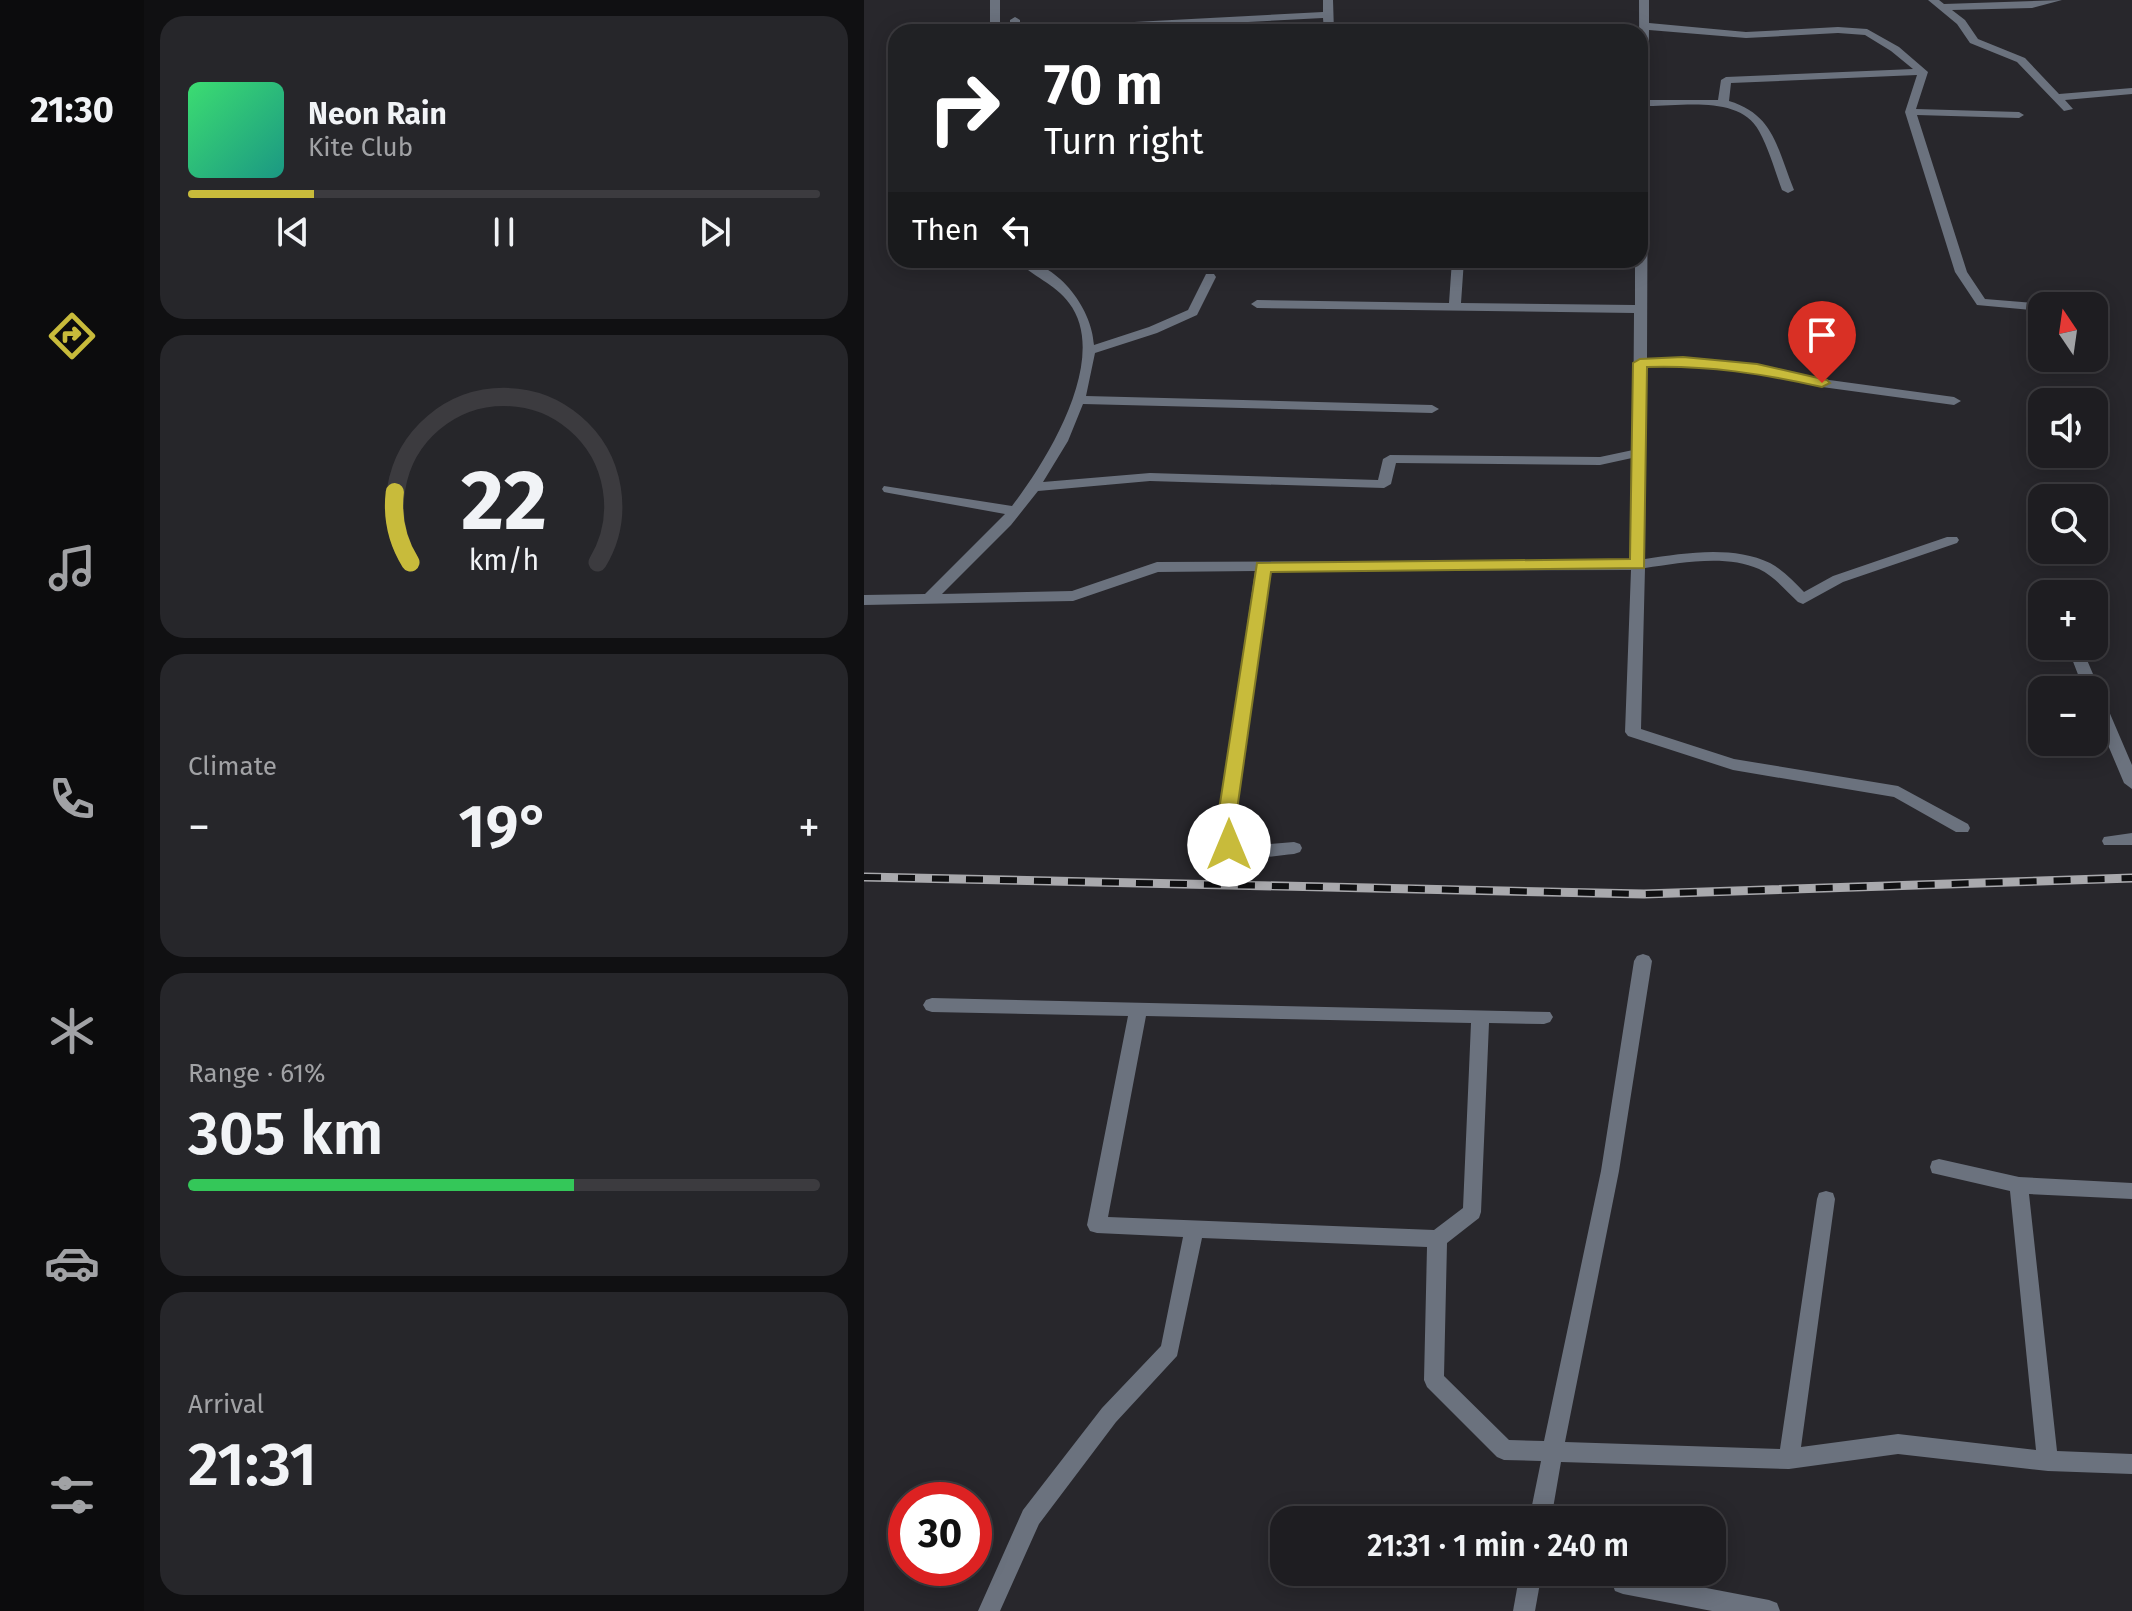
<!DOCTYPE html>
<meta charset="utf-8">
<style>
:root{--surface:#1e1d21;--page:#26262a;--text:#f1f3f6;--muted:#a1a2a5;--line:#3c3b3f;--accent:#c8bb3b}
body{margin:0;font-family:"Fira Sans",sans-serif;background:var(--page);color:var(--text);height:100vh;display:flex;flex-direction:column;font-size:30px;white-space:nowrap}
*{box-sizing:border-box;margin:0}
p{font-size:26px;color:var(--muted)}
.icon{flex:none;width:44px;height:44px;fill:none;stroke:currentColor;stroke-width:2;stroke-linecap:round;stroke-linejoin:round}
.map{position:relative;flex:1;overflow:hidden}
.side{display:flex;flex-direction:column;gap:16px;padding:16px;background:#101012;width:720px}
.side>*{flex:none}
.hud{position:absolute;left:24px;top:24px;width:760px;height:244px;border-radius:24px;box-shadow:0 4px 20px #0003,0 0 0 2px var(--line);background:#202124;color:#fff;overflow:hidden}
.needle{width:52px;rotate:347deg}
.tools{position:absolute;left:1164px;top:292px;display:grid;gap:16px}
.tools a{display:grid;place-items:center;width:80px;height:80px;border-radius:16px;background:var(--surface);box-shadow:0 4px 20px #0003,0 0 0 2px var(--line);font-size:40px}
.speed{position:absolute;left:24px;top:1482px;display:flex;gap:16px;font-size:40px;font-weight:700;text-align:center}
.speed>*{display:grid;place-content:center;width:104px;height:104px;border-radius:50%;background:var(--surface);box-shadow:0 4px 20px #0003,0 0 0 2px var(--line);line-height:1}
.speed .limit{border:12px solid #d22;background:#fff;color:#111}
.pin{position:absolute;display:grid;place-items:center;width:68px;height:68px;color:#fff;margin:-82px -34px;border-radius:50% 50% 50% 0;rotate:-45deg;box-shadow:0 0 8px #0007}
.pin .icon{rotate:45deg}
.me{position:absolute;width:88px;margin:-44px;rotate:0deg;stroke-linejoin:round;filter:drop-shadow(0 0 6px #0008)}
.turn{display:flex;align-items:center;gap:28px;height:168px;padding:0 24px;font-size:36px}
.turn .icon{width:104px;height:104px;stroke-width:2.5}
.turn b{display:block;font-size:56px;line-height:68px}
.then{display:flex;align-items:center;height:76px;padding:0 24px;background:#0003;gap:16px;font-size:30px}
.big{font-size:60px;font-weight:600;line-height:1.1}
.side .tile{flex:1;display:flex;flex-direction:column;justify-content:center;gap:12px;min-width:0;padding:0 28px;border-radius:24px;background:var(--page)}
.side .dial{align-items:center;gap:0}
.dial svg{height:208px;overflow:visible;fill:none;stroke:var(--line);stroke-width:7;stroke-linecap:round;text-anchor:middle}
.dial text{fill:var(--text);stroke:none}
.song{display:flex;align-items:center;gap:24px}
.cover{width:96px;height:96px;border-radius:12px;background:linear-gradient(135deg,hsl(140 70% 55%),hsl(170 70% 35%))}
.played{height:8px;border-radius:4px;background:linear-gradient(90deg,var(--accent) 20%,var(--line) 20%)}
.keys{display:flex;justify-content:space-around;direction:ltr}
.heat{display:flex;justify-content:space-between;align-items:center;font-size:44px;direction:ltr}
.charge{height:12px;border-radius:6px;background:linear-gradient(90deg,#34c759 61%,var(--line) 0)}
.trip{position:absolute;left:406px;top:1506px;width:456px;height:80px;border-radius:24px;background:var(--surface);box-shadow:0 4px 20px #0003,0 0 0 2px var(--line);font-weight:600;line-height:80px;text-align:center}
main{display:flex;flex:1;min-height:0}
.menu{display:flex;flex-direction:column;width:144px;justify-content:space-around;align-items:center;background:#0c0c0d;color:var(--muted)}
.menu .icon{width:56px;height:56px}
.menu .selected{color:var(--accent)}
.menu b{font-size:36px;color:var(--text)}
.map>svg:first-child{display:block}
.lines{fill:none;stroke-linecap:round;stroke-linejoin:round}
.street{fill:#6b727e;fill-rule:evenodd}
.rail-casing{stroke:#a9a9ad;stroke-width:9}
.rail{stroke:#101012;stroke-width:6;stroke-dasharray:17;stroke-linecap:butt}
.route{fill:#c8bb3b;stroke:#827a26;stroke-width:2}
</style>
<main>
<nav class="menu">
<b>21:30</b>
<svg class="icon selected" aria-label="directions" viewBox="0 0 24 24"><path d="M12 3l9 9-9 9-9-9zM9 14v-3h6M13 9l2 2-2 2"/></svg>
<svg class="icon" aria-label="music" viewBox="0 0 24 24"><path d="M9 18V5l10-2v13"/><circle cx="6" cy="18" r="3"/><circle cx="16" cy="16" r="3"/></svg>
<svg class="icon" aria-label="phone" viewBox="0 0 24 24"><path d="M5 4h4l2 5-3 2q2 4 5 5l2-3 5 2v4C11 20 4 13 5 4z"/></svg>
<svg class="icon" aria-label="climate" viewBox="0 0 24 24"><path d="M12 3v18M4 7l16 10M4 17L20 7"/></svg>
<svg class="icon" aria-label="car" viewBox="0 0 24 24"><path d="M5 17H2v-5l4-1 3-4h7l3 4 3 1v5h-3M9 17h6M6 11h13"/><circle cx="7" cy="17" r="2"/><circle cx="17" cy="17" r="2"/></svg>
<svg class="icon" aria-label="filters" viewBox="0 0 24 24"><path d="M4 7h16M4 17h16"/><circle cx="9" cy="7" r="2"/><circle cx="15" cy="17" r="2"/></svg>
</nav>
<section class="side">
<div class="tile">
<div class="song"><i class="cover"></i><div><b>Neon Rain</b><p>Kite Club</p></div></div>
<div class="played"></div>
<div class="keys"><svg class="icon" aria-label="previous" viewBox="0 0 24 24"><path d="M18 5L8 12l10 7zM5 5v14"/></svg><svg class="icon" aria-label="pause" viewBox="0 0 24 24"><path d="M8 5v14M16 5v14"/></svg><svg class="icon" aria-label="next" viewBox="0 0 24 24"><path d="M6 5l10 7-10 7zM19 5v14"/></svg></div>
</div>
<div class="tile dial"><svg viewBox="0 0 100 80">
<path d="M14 69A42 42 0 1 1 86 69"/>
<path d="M14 69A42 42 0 0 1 8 42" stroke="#c8bb3b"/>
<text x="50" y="56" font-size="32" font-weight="700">22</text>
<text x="50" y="72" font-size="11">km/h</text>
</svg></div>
<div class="tile"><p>Climate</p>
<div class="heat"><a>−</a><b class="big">19°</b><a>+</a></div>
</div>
<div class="tile"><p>Range · 61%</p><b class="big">305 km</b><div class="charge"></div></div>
<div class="tile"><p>Arrival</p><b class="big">21:31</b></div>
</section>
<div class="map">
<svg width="1268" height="1611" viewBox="0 0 1268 1611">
<rect width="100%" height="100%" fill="#28272c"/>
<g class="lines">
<!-- street -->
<g class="street">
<rect x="126" y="0" width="10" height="32"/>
<path d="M459,0H469L470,32H460L459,18L192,32L146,31V20L151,17L156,20V28L459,12Z"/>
<path d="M775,0H785V23L882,32L974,27L1003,29L1035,47L1064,72L1052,109L1155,112L1160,115L1155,118L1053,115L1103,272L1121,299L1182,304L1178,306V311L1113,305L1091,272L1041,112L1053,75L867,83L865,101C911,115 913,149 930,190L924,193L918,190C911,171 905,149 895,131C876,95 818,106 784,106L783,359L819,358L893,364L958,379L1090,397L1097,401L1090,405L958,387L893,372L819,366L782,367L781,559C820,553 869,545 906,563C919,570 930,582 940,592L969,576L1083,537H1093L1095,540L1093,543L979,582L939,604L934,602C922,591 910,576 895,569C862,554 815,563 781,568L777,729L870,759L1034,786L1104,824L1106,828L1104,832H1092L1030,797L869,770L764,736L761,732L767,570L406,571L372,810L373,842L381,846L430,842L436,844L438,848L436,852L430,854C406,856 374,865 357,845L356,810L391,571L294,572L209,601L0,605V595L61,594L141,514L25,493L20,492L18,489L20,486L148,506C182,462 247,358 205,303C191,284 168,276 152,260C192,260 228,307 230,345L285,327L324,310L342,274H350L352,277L333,315L293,333L231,353L222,396L568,405L575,409L568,413L219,404L204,441L179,482L286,473L514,480L519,459L526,455L736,457L769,450L770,313L393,308L387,304L393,300L585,303L588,260H600L597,303L771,305V260H776ZM785,30L882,38L974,33L1001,35L1027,51L1049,69L862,77L857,80L854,100H784ZM768,458L767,560L293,562L208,591L78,594L147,525L174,491L286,481L520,488L527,484L532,463L736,465Z"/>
<path d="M1064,0H1075L1080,4L1198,0L1168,8L1088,10L1101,20L1114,39L1161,58L1195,94L1268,88V94L1201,100L1209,109L1200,111L1153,62L1106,43L1093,24Z"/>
<path d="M1230,327L1236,331L1238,344L1232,348Z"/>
<path d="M1203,646H1217L1268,765V789L1260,783L1230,712V690H1220Z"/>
<path d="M1268,833V845H1240L1238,841L1240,837Z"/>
<path d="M779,954L785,956L788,961L755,1171L701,1442L916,1449L953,1199L955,1193L962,1191L969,1193L971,1199L937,1447L1034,1434L1172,1450L1146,1191L1068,1173L1066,1167L1068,1161L1075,1159L1155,1177L1268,1183V1199L1165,1194L1193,1451L1268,1454V1474L1184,1471L1034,1454L925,1469L697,1462L687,1520H665L677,1461L640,1460L633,1457L563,1387L560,1380L563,1247L338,1238L313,1356L252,1422L175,1524L136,1611H114L159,1510L238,1408L297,1346L319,1237L233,1233L226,1231L223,1225L264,1016L68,1012L62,1010L59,1005L62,1000L68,998L686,1012L689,1017L686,1022L680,1024L625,1023L617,1212L615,1218L583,1243L580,1376L645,1440L680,1441L737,1171L770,961L773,956ZM282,1016L607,1023L599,1208L570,1230L244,1217Z"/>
<path d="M656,1572H678L671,1611H649Z"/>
<path d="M759,1572L905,1600L913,1603L916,1611H848L759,1594L751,1591L748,1583L751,1575Z"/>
</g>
<!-- rail casing -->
<g class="rail-casing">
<path id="rail" d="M0,877L780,894L1268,878"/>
</g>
<!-- rail -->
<use href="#rail" class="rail"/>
</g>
<!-- route -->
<path class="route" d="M819,357L893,364L963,380L966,383L958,387C900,374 843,365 783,367L780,568L407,572L373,810L374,845L365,852L358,850L355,810L393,563L766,559L769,363L776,359Z"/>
</svg>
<div class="tools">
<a><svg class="needle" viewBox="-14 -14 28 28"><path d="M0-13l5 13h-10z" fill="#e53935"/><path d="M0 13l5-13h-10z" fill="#a1a2a5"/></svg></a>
<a><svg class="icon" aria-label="sound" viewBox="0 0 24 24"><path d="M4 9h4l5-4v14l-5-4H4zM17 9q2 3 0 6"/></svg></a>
<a><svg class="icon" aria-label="search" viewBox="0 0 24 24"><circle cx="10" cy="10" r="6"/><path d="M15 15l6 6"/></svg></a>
<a>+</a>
<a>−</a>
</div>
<div class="speed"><div class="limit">30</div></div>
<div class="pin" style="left:958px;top:383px;background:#d93025"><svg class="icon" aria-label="arrive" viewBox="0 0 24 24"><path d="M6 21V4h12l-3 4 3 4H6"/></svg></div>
<svg class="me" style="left:365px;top:845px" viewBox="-20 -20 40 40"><circle r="19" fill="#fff"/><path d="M0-13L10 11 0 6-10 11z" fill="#c8bb3b"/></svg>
<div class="trip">21:31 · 1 min · 240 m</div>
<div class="hud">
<div class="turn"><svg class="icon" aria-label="right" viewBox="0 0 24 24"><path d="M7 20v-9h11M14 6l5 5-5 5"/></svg><div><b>70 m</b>Turn right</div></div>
<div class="then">Then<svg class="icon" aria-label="left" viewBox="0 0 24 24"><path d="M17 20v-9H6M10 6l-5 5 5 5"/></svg></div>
</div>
</div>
</main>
